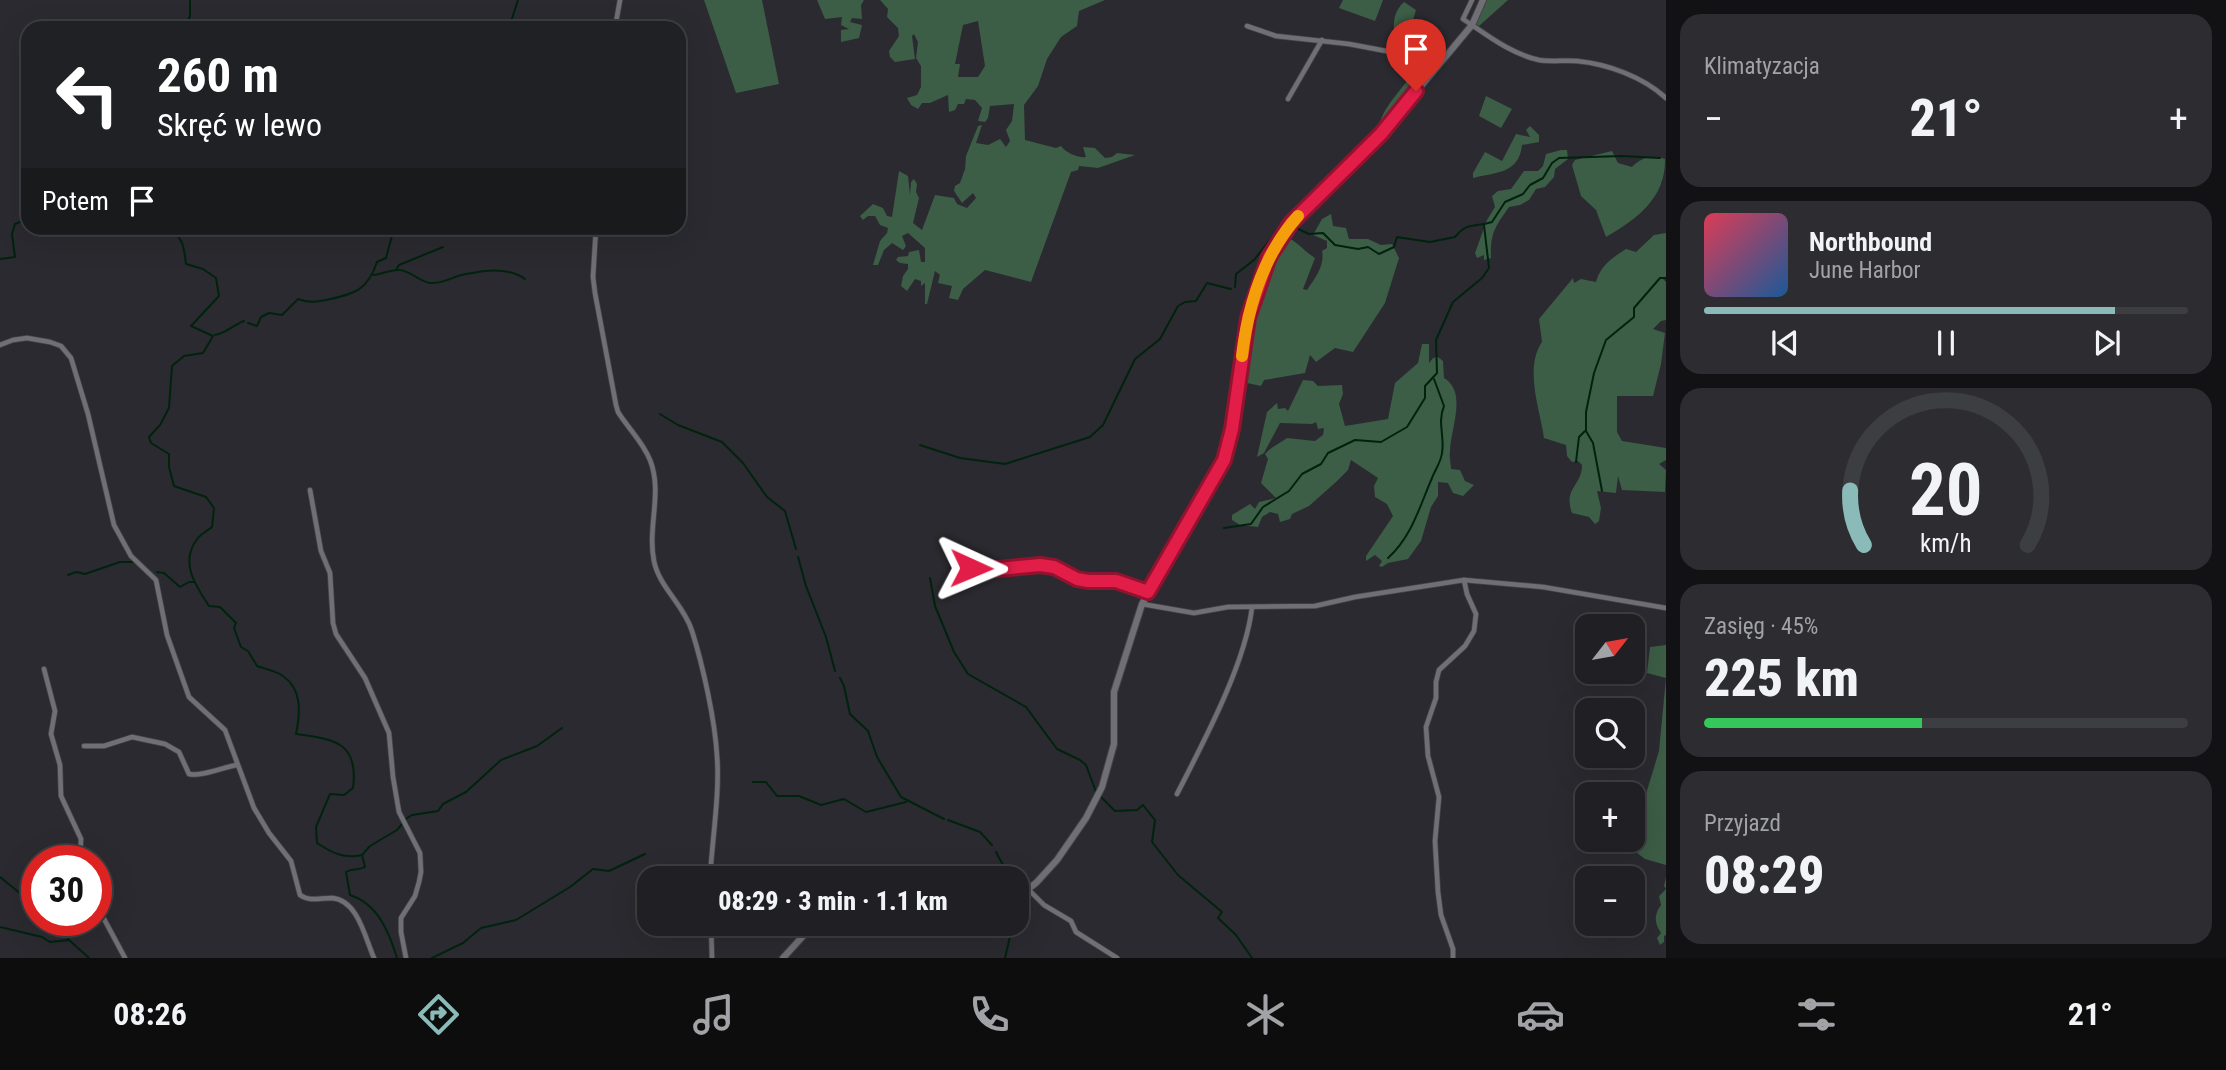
<!DOCTYPE html>
<html lang="pl">
<meta charset="utf-8">
<style>
:root{--surface:#202024;--page:#2d2d31;--text:#f1f3f6;--muted:#a2a3a6;--line:#3d3e41;--accent:#8bbbb9}
body{margin:0;font-family:"Roboto Condensed",sans-serif;background:var(--page);color:var(--text);height:100vh;display:flex;flex-direction:column;font-size:26px;white-space:nowrap}
*{box-sizing:border-box;margin:0}
p{font-size:23px;color:var(--muted)}
.icon{flex:none;width:38px;height:38px;fill:none;stroke:currentColor;stroke-width:2;stroke-linecap:round;stroke-linejoin:round}
.map{position:relative;flex:1;overflow:hidden}
.sheet{display:flex;flex-direction:column;gap:14px;padding:14px;background:#121214;width:560px}
.sheet>*{flex:none}
.top-card{position:absolute;left:21px;top:21px;width:665px;height:214px;border-radius:21px;box-shadow:0 7px 28px #0002,0 0 0 2px var(--line);background:#202124;color:#fff;overflow:hidden}
.needle{width:46px;rotate:59deg}
.buttons{position:absolute;left:1575px;top:614px;display:grid;gap:14px}
.buttons a{display:grid;place-items:center;width:70px;height:70px;border-radius:14px;background:var(--surface);box-shadow:0 7px 28px #0002,0 0 0 2px var(--line);font-size:35px}
.speed{position:absolute;left:21px;top:845px;display:flex;gap:14px;font-size:35px;font-weight:700;text-align:center}
.speed>*{display:grid;place-content:center;width:91px;height:91px;border-radius:50%;background:var(--surface);box-shadow:0 7px 28px #0002,0 0 0 2px var(--line);line-height:1}
.speed .limit{border:10px solid #d22;background:#fff;color:#111}
.pin{position:absolute;display:grid;place-items:center;width:60px;height:60px;color:#fff;margin:-72px -30px;border-radius:50% 50% 50% 0;rotate:-45deg;box-shadow:0 0 7px #0007}
.pin .icon{rotate:45deg}
.me{position:absolute;width:77px;margin:-38px;rotate:91deg;stroke-linejoin:round;filter:drop-shadow(0 0 5px #0008)}
.turn{display:flex;align-items:center;gap:24px;height:147px;padding:0 21px;font-size:32px}
.turn .icon{width:91px;height:91px;stroke-width:2.5}
.turn b{display:block;font-size:49px;line-height:60px}
.then{display:flex;align-items:center;height:66px;padding:0 21px;background:#0003;gap:14px;font-size:26px}
.big{font-size:52px;font-weight:800;line-height:1.1}
.sheet .widget{flex:1;display:flex;flex-direction:column;justify-content:center;gap:10px;min-width:0;padding:0 24px;border-radius:21px;background:var(--page)}
.sheet .dial{align-items:center;gap:0}
.dial svg{height:182px;overflow:visible;fill:none;stroke:var(--line);stroke-width:7;stroke-linecap:round;text-anchor:middle}
.dial text{fill:var(--text);stroke:none}
.song{display:flex;align-items:center;gap:21px}
.cover{width:84px;height:84px;border-radius:10px;background:linear-gradient(135deg,hsl(350 70% 55%),hsl(210 70% 35%))}
.played{height:7px;border-radius:4px;background:linear-gradient(90deg,var(--accent) 85%,var(--line) 85%)}
.keys{display:flex;justify-content:space-around;direction:ltr}
.heat{display:flex;justify-content:space-between;align-items:center;font-size:38px;direction:ltr}
.charge{height:10px;border-radius:5px;background:linear-gradient(90deg,#34c759 45%,var(--line) 0)}
.trip{position:absolute;left:637px;top:866px;width:392px;height:70px;border-radius:21px;background:var(--surface);box-shadow:0 7px 28px #0002,0 0 0 2px var(--line);font-weight:800;line-height:70px;text-align:center}
.tabs{display:flex;height:112px;justify-content:space-around;align-items:center;background:#0d0d0e;color:var(--muted)}
.tabs .icon{width:49px;height:49px}
.tabs .active{color:var(--accent)}
.tabs b{font-size:32px;color:var(--text)}
main{display:flex;flex:1;min-height:0}
.map>svg:first-child{display:block}
.green{fill:#3c5d46;fill-rule:evenodd}
.lines{fill:none;stroke-linecap:round;stroke-linejoin:round}
.stream{stroke:#00230e;stroke-width:2}
.minor-casing{stroke:#454549;stroke-width:6}
.secondary-casing{stroke:#454549;stroke-width:8}
.minor{stroke:#706f76;stroke-width:4.5}
.secondary{stroke:#706f76;stroke-width:6}
.route-casing{stroke:#92132f;stroke-width:18}
.route{stroke:#e11d48;stroke-width:12}
.slow{stroke:#f59e0b;stroke-width:12}
</style>
<main>
<div class="map">
<svg width="1666" height="958" viewBox="0 0 1666 958">
<rect width="100%" height="100%" fill="#2b2a30"/>
<!-- green -->
<g class="green">
<path d="M704,0H762L779,84L736,93Z"/>
<path d="M817,0H864L861,5L862,19L852,18L850,22L862,25L859,38L841,42V30L849,29L841,25L842,17L825,19Z"/>
<path d="M880,0H1105L1079,11L1077,26L1061,37L1047,59L1038,86L1024,105L1025,140L1056,148L1061,146C1066,153 1078,158 1086,157L1083,147L1095,148L1105,158L1112,157L1117,153L1135,155L1098,168L1079,166L1078,170L1071,172L1031,282L985,270L963,289L958,300L949,298L952,286L938,283L940,275L935,271L927,304H925V283L921,286V281L915,279L907,291L901,286L903,276L908,269V264L900,263L896,260L898,257L908,256L909,252L919,250L921,262H925V248L908,233L902,236L906,246L903,250L892,243L884,250L878,265H873L880,241L887,233L888,228L880,225L875,216H868L863,220L860,216L873,204L883,208L887,216L892,217L899,171L908,176L910,195L911,182L914,179L917,184L916,192L919,198L913,223L922,230L935,195L954,198L957,204L967,208L976,198L973,193L962,203L954,191L955,186L960,183L965,169L966,156L978,126L982,125L976,143L988,145L1000,139L1006,147L1010,141L1006,130L1012,121L1014,104L990,106L988,118L985,122L978,121L982,108L975,100L966,99L964,104H958L955,110L949,112L948,95L930,103H922L918,109L911,105L907,98L917,95L921,87V66L916,58L918,42L914,34L912,36L915,59L895,62L890,57L889,51L899,36L898,28L887,17L888,9ZM978,21L985,66L978,77H958L960,64H955L963,25Z"/>
<path d="M1343,0H1383L1375,21L1339,8Z"/>
<path d="M1487,0H1508L1479,26L1476,24Z"/>
<path d="M1404,2L1416,10L1413,20L1404,31L1394,32C1393,20 1395,10 1404,2Z"/>
<path d="M1425,58L1435,60L1383,126H1379C1384,103 1411,80 1425,58Z"/>
<path d="M1486,96L1512,109L1501,128L1479,116Z"/>
<path d="M1530,126L1539,135V142L1522,145C1519,174 1496,172 1473,178V173L1485,152L1502,161L1516,134L1530,137L1526,130Z"/>
<path d="M1561,150H1567L1568,159L1555,169L1554,177L1545,187L1536,189L1529,200L1520,205L1509,207C1495,227 1490,233 1491,258L1484,260V255L1477,258L1475,253L1487,220L1495,207L1492,196L1498,191L1511,189L1524,171H1538L1543,166L1546,154Z"/>
<path d="M1612,151L1618,163L1632,167C1642,157 1651,155 1665,159C1666,199 1635,220 1606,237L1596,210L1581,196L1572,165L1575,160Z"/>
<path d="M1331,214L1333,226L1346,228L1349,239H1368L1381,245L1392,244L1399,258L1385,303L1353,352L1335,348L1316,362L1310,355L1305,373L1264,380L1261,386L1247,383L1250,365L1247,358C1253,316 1258,271 1286,237C1297,241 1305,252 1315,258L1303,289L1307,290C1315,278 1325,266 1322,251L1327,248V241L1313,235L1322,219Z"/>
<path d="M1666,233V277L1662,278L1666,282V320L1661,321L1653,329L1665,333L1661,364L1653,396H1617V432L1622,441L1666,448V460L1659,464L1666,470L1665,492L1622,490L1618,476L1616,493L1597,491L1601,508L1599,521L1595,524L1589,517L1572,513C1563,488 1582,486 1582,465L1578,461L1572,462L1567,456L1566,445L1544,438C1540,409 1524,369 1542,342L1539,319L1573,278L1574,283L1581,279L1596,282C1600,266 1613,257 1626,249L1636,252L1654,235Z"/>
<path d="M1422,344H1429V363L1433,358L1438,357L1443,361L1444,378C1468,392 1450,430 1450,452C1449,457 1451,463 1451,469L1460,470L1465,481L1474,485L1463,496L1453,493L1448,483L1438,482V496L1431,507L1421,541L1408,559L1388,563L1382,567L1379,566L1382,561L1375,555L1366,561V556L1393,516L1387,504L1375,497L1374,486L1378,478L1351,460L1348,470L1336,482L1309,506L1292,514L1290,519L1280,522L1278,514L1270,512L1262,517L1258,527L1240,525L1232,520V515L1250,504L1255,509L1259,502L1276,498L1261,483L1268,459L1265,454C1272,446 1279,444 1287,438L1315,441L1323,435L1324,428L1318,429L1316,422L1312,424L1280,423L1264,453L1257,457L1267,412L1277,403L1278,409L1285,408L1288,411L1303,380L1313,381L1318,386L1342,385L1343,394L1339,404L1345,426L1388,419L1395,383L1418,363Z"/>
<path d="M1666,645V865L1645,859L1632,849L1609,840H1633V819L1639,817L1659,751L1666,678L1647,673L1650,647Z"/>
<path d="M1666,877V935L1664,936V942L1660,945L1657,938L1661,933C1654,923 1654,914 1661,905L1659,896L1666,889L1664,886Z"/>
</g>
<g class="lines">
<!-- stream -->
<g class="stream">
<path d="M188,28L186,25L190,16V0"/>
<path d="M509,28L518,0"/>
<path d="M1294,227L1309,234L1323,233L1335,245L1358,249L1368,247L1379,254L1394,247L1397,237L1430,242L1455,237C1468,221 1475,228 1492,222L1505,202L1523,194L1530,185L1543,178L1552,163L1559,158L1622,156L1660,158"/>
<path d="M48,228L56,234L60,228"/>
<path d="M164,228C183,234 184,246 186,264L203,269L216,278L219,296L191,326L213,336L203,353L184,356L172,366L169,408L160,425L149,437L151,443L169,454V467L174,486L206,497L214,508L212,527C207,531 202,533 198,538C179,561 195,585 209,606L220,607L236,623L234,628L241,647L248,651L257,666C265,669 277,671 283,676C303,690 300,714 296,734C334,739 359,742 353,788L344,795L330,794L316,827L317,843C332,853 344,859 362,855L365,867C358,871 352,868 346,872L350,895C378,904 389,932 397,958"/>
<path d="M0,259L15,257L12,234L15,224L28,219"/>
<path d="M396,270L399,265L443,247"/>
<path d="M373,275C382,274 392,269 400,270C411,271 420,282 430,283C442,284 451,278 461,275C482,271 507,266 525,279"/>
<path d="M1235,287L1236,274L1254,260L1282,225L1288,222"/>
<path d="M248,323L257,326L261,317L269,313L282,315L298,299C308,303 316,302 326,300C353,294 367,292 377,262L386,258L394,228"/>
<path d="M215,335C227,333 233,325 244,321"/>
<path d="M660,414L678,425L722,442L743,463L767,497L785,511L796,549"/>
<path d="M920,445L960,458L1005,464L1090,437L1103,425L1135,359L1160,339L1178,306L1185,302L1196,301L1207,283L1231,289"/>
<path d="M1576,462L1579,437L1585,431"/>
<path d="M1602,491L1593,443L1586,431V412L1594,373L1606,340L1634,317V308L1660,278H1666"/>
<path d="M1224,528L1251,524L1263,507L1289,491L1302,474L1321,464L1328,453L1355,440L1381,442L1407,427L1425,398V386L1437,373L1436,340L1453,302L1482,278L1489,268L1484,225"/>
<path d="M798,557L806,586L826,637L835,671"/>
<path d="M1388,558C1412,536 1419,508 1432,478C1435,470 1441,462 1442,453C1445,436 1437,423 1444,406L1434,379"/>
<path d="M157,572L164,573L180,587L189,582H195"/>
<path d="M68,575L76,572L85,574L120,562H134"/>
<path d="M930,578L935,606L954,652L968,674L1026,707L1057,749L1080,760L1086,765L1096,792"/>
<path d="M840,678L844,686L850,714L868,731L877,757L901,797L944,819"/>
<path d="M753,782H766L777,796H799L821,805L844,799L866,812L906,802"/>
<path d="M1100,796L1115,811L1137,810L1143,805L1155,820L1152,842L1178,875L1222,912L1218,918L1236,935L1252,958"/>
<path d="M948,820L980,832L992,845"/>
<path d="M996,852L1010,878"/>
<path d="M362,855L370,846L397,830L407,818L412,815L438,811L443,804L466,792L501,760L537,746L562,728"/>
<path d="M0,877L37,907"/>
<path d="M53,920L64,931L68,938"/>
<path d="M0,927L42,937L50,942L69,940L89,958"/>
<path d="M432,958L463,943L481,928L516,920L570,887L593,869L609,871L645,854"/>
<path d="M1005,958L1013,924"/>
</g>
<!-- minor casing -->
<g class="minor-casing">
<g id="minor">
<path d="M1472,0L1463,19C1487,35 1511,54 1539,60C1552,62 1565,60 1577,61C1608,64 1643,77 1666,98"/>
<path d="M1247,26L1276,36L1349,44L1439,61"/>
<path d="M615,28L620,0"/>
<path d="M1288,99L1322,40"/>
<path d="M596,228L593,277L595,293L616,405L618,412C628,428 643,442 650,460C663,492 647,528 654,561C659,587 684,605 692,631C703,666 715,720 717,756C720,793 712,841 710,878"/>
<path d="M0,345L13,340L27,338L50,342L61,346L71,358L88,414L114,525L131,556L156,580L167,635L189,697L225,730L254,808L269,833L291,861L300,895C310,902 320,898 332,898C358,900 365,938 374,958"/>
<path d="M310,490L321,551L330,573L333,623L336,634L365,678L389,733L393,777L399,812L420,853L421,872L419,882L415,896L401,918V932L406,958"/>
<path d="M971,568L999,569L1040,565L1054,567L1077,579L1088,581H1116L1148,592"/>
<path d="M1142,604L1194,613L1228,607L1315,606L1355,597L1464,580L1543,587L1666,608"/>
<path d="M44,669L55,711L51,734L60,765L61,796L81,839L80,861"/>
<path d="M84,746H104L132,737L165,744L179,752L189,774C201,777 223,767 237,765"/>
<path d="M1177,794C1203,743 1246,663 1252,607"/>
<path d="M1028,889L1044,905L1071,921L1076,932L1117,958"/>
<path d="M96,904L125,958"/>
<path d="M711,924L712,958"/>
<path d="M1453,958V949L1441,915L1438,892L1435,841L1439,797L1428,756L1426,727L1436,698V682L1439,670L1465,646L1474,631L1476,614L1467,594L1464,580"/>
</g>
</g>
<!-- secondary casing -->
<g class="secondary-casing">
<g id="secondary">
<path d="M1017,893L1028,889L1036,883L1057,860L1086,818L1102,787L1114,744V692L1142,604L1218,471L1229,445L1248,318L1269,257L1291,223L1305,208L1381,134L1472,25L1483,0"/>
<path d="M783,958L814,924"/>
</g>
</g>
<!-- minor -->
<use href="#minor" class="minor"/>
<!-- secondary -->
<use href="#secondary" class="secondary"/>
</g>
<g class="lines">
<!-- route casing -->
<g class="route-casing">
<path id="route" d="M971,568L999,569L1040,565L1054,567L1077,579L1088,581H1116L1148,592L1224,460L1232,429L1248,318L1269,257L1291,223L1381,134L1416,91"/>
</g>
<!-- route -->
<use href="#route" class="route"/>
<!-- slow -->
<path class="slow" d="M1242,356C1248,305 1263,255 1298,216"/>
</g>
</svg>
<div class="buttons">
<a><svg class="needle" viewBox="-14 -14 28 28"><path d="M0-13l5 13h-10z" fill="#e53935"/><path d="M0 13l5-13h-10z" fill="#a2a3a6"/></svg></a>
<a><svg class="icon" aria-label="search" viewBox="0 0 24 24"><circle cx="10" cy="10" r="6"/><path d="M15 15l6 6"/></svg></a>
<a>+</a>
<a>−</a>
</div>
<div class="speed"><div class="limit">30</div></div>
<div class="pin" style="left:1416px;top:91px;background:#d93025"><svg class="icon" aria-label="arrive" viewBox="0 0 24 24"><path d="M6 21V4h12l-3 4 3 4H6"/></svg></div>
<svg class="me" style="left:971px;top:568px" viewBox="-20 -20 40 40"><path d="M0-17L14 15 0 8-14 15z" fill="#e11d48" stroke="#fff" stroke-width="4"/></svg>
<div class="trip">08:29 · 3 min · 1.1 km</div>
<div class="top-card">
<div class="turn"><svg class="icon" aria-label="left" viewBox="0 0 24 24"><path d="M17 20v-9H6M10 6l-5 5 5 5"/></svg><div><b>260 m</b>Skręć w lewo</div></div>
<div class="then">Potem<svg class="icon" aria-label="arrive" viewBox="0 0 24 24"><path d="M6 21V4h12l-3 4 3 4H6"/></svg></div>
</div>
</div>
<section class="sheet">
<div class="widget"><p>Klimatyzacja</p>
<div class="heat"><a>−</a><b class="big">21°</b><a>+</a></div>
</div>
<div class="widget">
<div class="song"><i class="cover"></i><div><b>Northbound</b><p>June Harbor</p></div></div>
<div class="played"></div>
<div class="keys"><svg class="icon" aria-label="previous" viewBox="0 0 24 24"><path d="M18 5L8 12l10 7zM5 5v14"/></svg><svg class="icon" aria-label="pause" viewBox="0 0 24 24"><path d="M8 5v14M16 5v14"/></svg><svg class="icon" aria-label="next" viewBox="0 0 24 24"><path d="M6 5l10 7-10 7zM19 5v14"/></svg></div>
</div>
<div class="widget dial"><svg viewBox="0 0 100 80">
<path d="M14 69A42 42 0 1 1 86 69"/>
<path d="M14 69A42 42 0 0 1 8 45" stroke="#8bbbb9"/>
<text x="50" y="56" font-size="32" font-weight="700">20</text>
<text x="50" y="72" font-size="11">km/h</text>
</svg></div>
<div class="widget"><p>Zasięg · 45%</p><b class="big">225 km</b><div class="charge"></div></div>
<div class="widget"><p>Przyjazd</p><b class="big">08:29</b></div>
</section>
</main>
<nav class="tabs">
<b>08:26</b>
<svg class="icon active" aria-label="directions" viewBox="0 0 24 24"><path d="M12 3l9 9-9 9-9-9zM9 14v-3h6M13 9l2 2-2 2"/></svg>
<svg class="icon" aria-label="music" viewBox="0 0 24 24"><path d="M9 18V5l10-2v13"/><circle cx="6" cy="18" r="3"/><circle cx="16" cy="16" r="3"/></svg>
<svg class="icon" aria-label="phone" viewBox="0 0 24 24"><path d="M5 4h4l2 5-3 2q2 4 5 5l2-3 5 2v4C11 20 4 13 5 4z"/></svg>
<svg class="icon" aria-label="climate" viewBox="0 0 24 24"><path d="M12 3v18M4 7l16 10M4 17L20 7"/></svg>
<svg class="icon" aria-label="car" viewBox="0 0 24 24"><path d="M5 17H2v-5l4-1 3-4h7l3 4 3 1v5h-3M9 17h6M6 11h13"/><circle cx="7" cy="17" r="2"/><circle cx="17" cy="17" r="2"/></svg>
<svg class="icon" aria-label="filters" viewBox="0 0 24 24"><path d="M4 7h16M4 17h16"/><circle cx="9" cy="7" r="2"/><circle cx="15" cy="17" r="2"/></svg>
<b>21°</b>
</nav>
